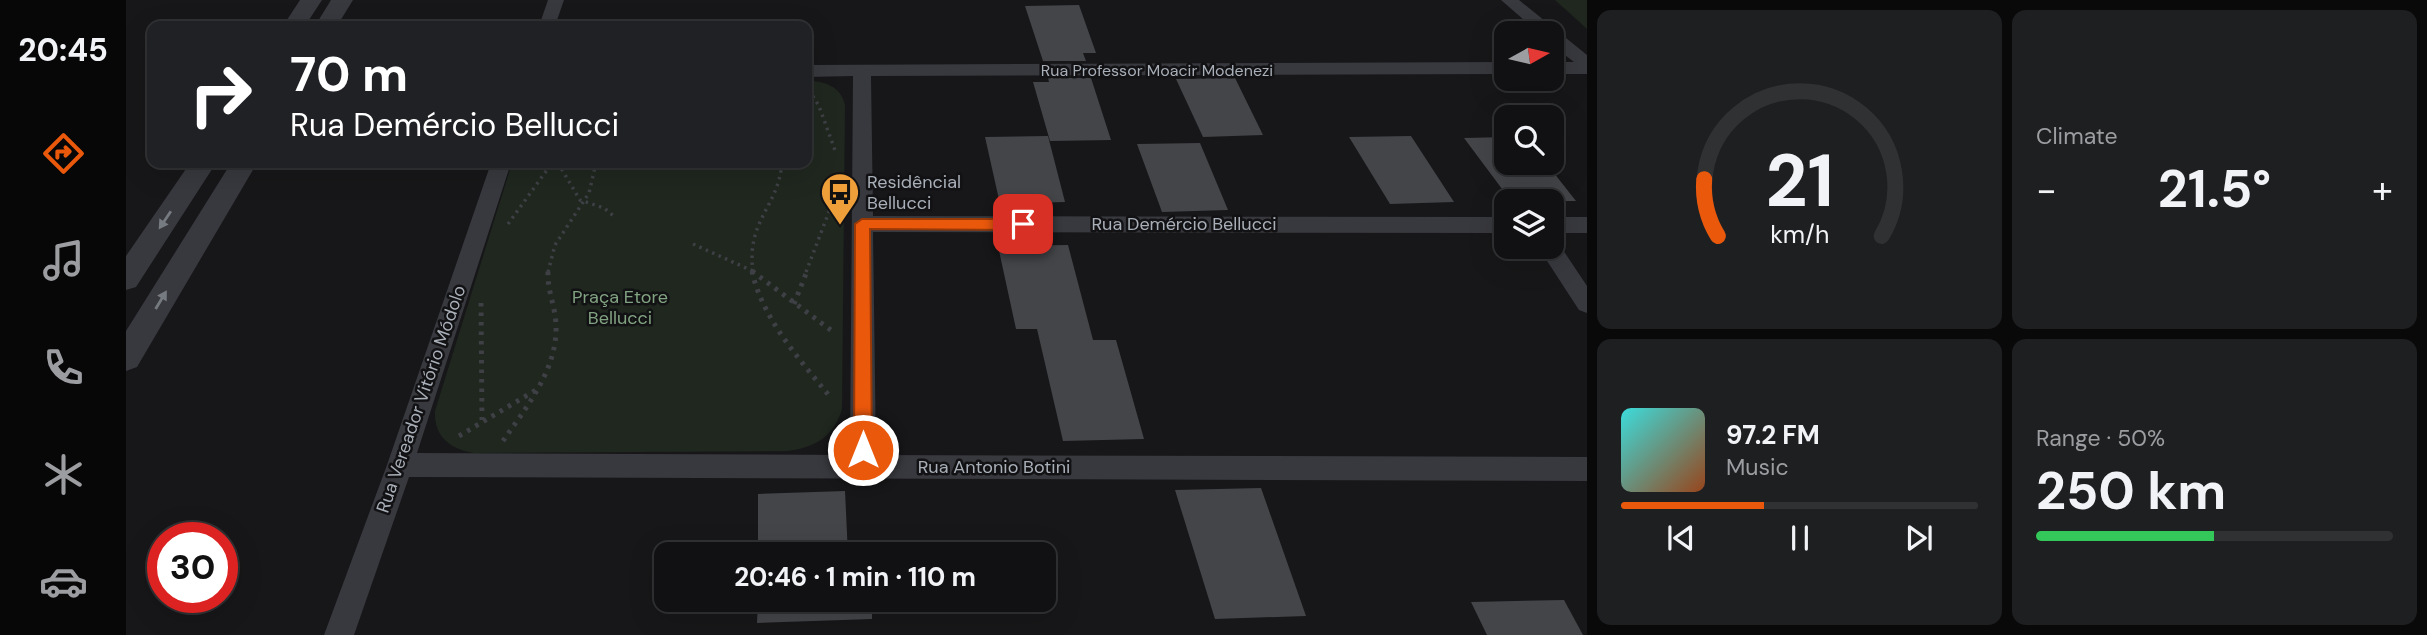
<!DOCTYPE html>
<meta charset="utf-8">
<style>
:root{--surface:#111113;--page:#1e1f21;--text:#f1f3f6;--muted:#9c9da0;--line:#303133;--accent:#ea580c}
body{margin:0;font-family:"DM Sans",sans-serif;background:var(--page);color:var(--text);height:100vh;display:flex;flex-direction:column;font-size:26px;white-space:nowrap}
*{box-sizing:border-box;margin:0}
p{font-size:23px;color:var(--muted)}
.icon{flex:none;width:38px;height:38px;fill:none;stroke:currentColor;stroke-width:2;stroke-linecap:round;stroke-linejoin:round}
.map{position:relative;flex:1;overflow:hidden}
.sheet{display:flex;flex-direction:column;gap:10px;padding:10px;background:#09090a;width:840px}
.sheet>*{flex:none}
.top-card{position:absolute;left:21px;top:21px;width:665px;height:147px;border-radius:14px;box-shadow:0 7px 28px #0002,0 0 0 2px var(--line);background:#202124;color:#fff;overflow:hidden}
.needle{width:46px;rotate:82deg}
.fabs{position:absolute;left:1368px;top:21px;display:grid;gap:14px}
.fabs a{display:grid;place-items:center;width:70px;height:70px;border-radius:14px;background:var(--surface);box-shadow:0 7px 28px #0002,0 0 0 2px var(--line);font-size:35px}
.speed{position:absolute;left:21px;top:522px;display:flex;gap:14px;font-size:35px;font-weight:700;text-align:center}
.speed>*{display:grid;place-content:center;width:91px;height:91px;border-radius:50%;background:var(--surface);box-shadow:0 7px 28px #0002,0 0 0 2px var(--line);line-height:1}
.speed .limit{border:10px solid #d22;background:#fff;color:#111}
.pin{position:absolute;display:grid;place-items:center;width:60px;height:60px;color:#fff;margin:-30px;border-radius:14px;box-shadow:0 4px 10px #0006}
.me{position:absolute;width:77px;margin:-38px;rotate:0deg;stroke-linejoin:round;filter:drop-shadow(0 0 5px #0008)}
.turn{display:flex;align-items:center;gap:24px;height:147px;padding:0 28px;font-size:32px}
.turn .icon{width:91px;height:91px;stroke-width:2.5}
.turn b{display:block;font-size:49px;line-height:60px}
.big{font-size:52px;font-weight:700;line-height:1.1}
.sheet .tile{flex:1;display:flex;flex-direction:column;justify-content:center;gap:10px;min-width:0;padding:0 24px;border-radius:14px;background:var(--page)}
.sheet .dial{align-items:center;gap:0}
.dial svg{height:182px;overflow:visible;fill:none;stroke:var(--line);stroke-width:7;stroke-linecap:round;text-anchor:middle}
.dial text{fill:var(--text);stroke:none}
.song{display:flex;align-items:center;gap:21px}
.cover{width:84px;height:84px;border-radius:10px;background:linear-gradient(135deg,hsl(180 70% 55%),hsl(20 70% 35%))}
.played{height:7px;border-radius:4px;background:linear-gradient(90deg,var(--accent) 40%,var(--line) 40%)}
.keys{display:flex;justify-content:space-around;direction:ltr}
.heat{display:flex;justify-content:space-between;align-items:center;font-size:38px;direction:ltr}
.charge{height:10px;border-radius:5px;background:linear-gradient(90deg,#34c759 50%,var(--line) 0)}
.sheet .tiles{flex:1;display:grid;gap:10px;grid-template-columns:repeat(2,1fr)}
.trip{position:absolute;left:528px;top:542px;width:402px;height:70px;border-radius:14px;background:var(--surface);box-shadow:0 7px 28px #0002,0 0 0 2px var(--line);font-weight:700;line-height:70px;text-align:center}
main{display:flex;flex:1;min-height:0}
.dock{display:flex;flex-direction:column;width:126px;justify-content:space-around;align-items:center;background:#070708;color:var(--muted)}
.dock .icon{width:49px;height:49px}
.dock .selected{color:var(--accent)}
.dock b{font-size:32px;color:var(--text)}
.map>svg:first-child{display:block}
.green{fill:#1f271f}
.building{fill:#434549}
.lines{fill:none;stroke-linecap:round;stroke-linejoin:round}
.path-far1{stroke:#3e4045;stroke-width:3.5;stroke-dasharray:2.5 4.5;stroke-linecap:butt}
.path{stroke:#3e4045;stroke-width:5;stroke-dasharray:3.5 6;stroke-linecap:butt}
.minor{fill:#38393e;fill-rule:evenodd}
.tertiary{fill:#38393e;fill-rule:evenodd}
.oneway{fill:#767a81}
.route{fill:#ea580c;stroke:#983908;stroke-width:2}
.labels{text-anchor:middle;stroke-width:5;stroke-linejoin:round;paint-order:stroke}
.far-street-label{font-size:16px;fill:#a9afb8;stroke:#121214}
.poi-label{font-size:18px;fill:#a9afb8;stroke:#121214;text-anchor:start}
.street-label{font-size:18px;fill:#a9afb8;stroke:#121214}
.park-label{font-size:18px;fill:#82a381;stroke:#121214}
</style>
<main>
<nav class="dock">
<b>20:45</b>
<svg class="icon selected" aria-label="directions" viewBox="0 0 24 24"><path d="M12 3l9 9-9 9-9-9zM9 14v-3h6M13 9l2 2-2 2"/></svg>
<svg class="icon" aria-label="music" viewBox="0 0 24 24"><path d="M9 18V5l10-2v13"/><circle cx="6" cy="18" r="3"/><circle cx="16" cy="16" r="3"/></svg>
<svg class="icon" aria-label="phone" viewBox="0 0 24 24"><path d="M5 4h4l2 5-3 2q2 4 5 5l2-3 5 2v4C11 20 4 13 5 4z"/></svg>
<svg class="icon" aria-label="climate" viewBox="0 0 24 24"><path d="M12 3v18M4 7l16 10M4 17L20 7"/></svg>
<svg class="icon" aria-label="car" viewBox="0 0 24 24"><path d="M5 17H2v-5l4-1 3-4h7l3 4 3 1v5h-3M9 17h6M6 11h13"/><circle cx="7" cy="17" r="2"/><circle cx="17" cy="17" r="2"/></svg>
</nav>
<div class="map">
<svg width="1461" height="635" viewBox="0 0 1461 635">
<rect width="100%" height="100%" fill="#171719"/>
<!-- green -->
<g class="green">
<path d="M1429,0H1461V29Z"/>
<path d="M681,81C698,81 715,86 719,105L716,409C708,437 688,448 661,451L348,453C324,449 308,437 309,411L386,163H681Z"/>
</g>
<!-- building -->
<g class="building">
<path d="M953,5L970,53H957L960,61H917L899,6Z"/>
<path d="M922,78H965L985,140L924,141L907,82H923Z"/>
<path d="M1109,78L1137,135L1077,137L1050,79Z"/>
<path d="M922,136L939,202L874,204L859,137Z"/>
<path d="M1285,136L1328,202L1264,204L1223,137Z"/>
<path d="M1381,137V163H1420L1450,201H1385L1338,138Z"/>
<path d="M1074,143L1102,210L1036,212L1011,144Z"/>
<path d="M942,245L967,340H990L1018,439L937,441L911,329H890L872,246Z"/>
<path d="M1135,488L1180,616L1089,619L1049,490Z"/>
<path d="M719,491L722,555H632V494Z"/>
<path d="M632,600H746V619L631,623Z"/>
<path d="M1438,600L1457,635H1361L1345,602Z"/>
</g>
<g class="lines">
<!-- path-far1 -->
<g class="path-far1">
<path d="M683,90L693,106L710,153"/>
<path d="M432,163L454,200L478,208L489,217"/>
<path d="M382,224L426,163"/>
<path d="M567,244L629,272"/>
<path d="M422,272L429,245L463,193L470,163"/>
<path d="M627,272C620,220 652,208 656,163"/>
<path d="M680,272L709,196"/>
</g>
<!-- path -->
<g class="path">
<path d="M626,271C636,319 675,361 705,398"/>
<path d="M626,271L706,331"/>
<path d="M355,303L356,420"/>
<path d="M668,304L681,271"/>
<path d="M333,436L410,390"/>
<path d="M377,441C401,406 432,369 430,324C429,306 421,289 422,271"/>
</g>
<!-- minor -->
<g class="minor">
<path d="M422,0H438L429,26H413Z"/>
<path d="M1375,0H1393L1461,55V74H1426V62H1448L1426,45V33H1413Z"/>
<path d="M1381,62V74L745,76L747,216L1381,217V233L747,232L750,455L1461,457V481L283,477L228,635H198L261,465L365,163H385L291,453L724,455L727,76L681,77V65Z"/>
<rect x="1426" y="217" width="35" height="16"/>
<path d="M1426,240L1431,241L1461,286V313L1453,310L1412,247H1426Z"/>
</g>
<!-- tertiary -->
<g class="tertiary">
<path d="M174,0H196L179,26H157Z"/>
<path d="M205,0H227L211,26H189Z"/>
<path d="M64,163H90L10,287L0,290V256Z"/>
<path d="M105,163H131L11,367L0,371V331Z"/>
</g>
</g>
<!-- one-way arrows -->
<defs><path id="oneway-solid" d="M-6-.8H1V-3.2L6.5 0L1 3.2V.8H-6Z" transform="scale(1.75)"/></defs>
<g class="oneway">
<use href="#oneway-solid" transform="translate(39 220) rotate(124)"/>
<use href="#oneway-solid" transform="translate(35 300) rotate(-59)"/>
</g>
<!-- route -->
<path class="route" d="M736,219H897L905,224L897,230L744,229L746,450L743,456L737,458L730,456L728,450L729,224Z"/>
<!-- icons -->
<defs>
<g id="bus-pin" transform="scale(2.0125)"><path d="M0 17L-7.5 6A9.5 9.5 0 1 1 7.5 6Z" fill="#ee9f39" stroke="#121214"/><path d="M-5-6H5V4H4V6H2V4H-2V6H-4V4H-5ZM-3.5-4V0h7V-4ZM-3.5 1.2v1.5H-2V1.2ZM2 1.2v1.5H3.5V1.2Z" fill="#111"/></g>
</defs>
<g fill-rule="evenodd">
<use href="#bus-pin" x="714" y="192"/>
</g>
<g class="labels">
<!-- far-street labels -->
<g class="far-street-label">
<text x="1031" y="76">Rua Professor Moacir Modenezi</text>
</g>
<!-- poi labels -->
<g class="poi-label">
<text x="741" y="188">Residêncial<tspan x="741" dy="21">Bellucci</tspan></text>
</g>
<!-- street labels -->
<g class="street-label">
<text x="1058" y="230">Rua Demércio Bellucci</text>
<text transform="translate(295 399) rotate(-71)" y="6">Rua Vereador Vitório Módolo</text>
<text x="868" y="473">Rua Antonio Botini</text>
</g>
<!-- park labels -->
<g class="park-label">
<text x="494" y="303">Praça Etore<tspan x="494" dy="21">Bellucci</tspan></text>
</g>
</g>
</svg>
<div class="fabs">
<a><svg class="needle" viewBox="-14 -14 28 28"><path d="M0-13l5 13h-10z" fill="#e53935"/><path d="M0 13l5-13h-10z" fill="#9c9da0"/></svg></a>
<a><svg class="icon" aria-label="search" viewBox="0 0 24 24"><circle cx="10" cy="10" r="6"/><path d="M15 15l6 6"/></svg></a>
<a><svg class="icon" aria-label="layers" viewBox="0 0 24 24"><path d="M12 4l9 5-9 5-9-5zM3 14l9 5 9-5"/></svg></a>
</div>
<div class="speed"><div class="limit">30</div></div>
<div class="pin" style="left:897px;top:224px;background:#d93025"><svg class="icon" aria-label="arrive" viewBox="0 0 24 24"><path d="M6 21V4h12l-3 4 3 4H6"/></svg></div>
<svg class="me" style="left:737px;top:450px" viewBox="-20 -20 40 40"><circle r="17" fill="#ea580c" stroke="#fff" stroke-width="3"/><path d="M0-11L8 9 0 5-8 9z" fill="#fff"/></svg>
<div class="trip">20:46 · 1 min · 110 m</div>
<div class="top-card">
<div class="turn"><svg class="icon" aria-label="right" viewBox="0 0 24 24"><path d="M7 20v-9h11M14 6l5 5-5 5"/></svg><div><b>70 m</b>Rua Demércio Bellucci</div></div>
</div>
</div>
<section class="sheet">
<div class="tiles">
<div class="tile dial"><svg viewBox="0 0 100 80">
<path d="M14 69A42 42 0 1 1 86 69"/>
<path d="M14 69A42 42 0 0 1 8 44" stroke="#ea580c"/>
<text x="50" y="56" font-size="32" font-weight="700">21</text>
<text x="50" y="72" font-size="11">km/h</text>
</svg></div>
<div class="tile"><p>Climate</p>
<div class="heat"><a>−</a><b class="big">21.5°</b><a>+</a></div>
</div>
<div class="tile">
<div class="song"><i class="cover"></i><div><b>97.2 FM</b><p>Music</p></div></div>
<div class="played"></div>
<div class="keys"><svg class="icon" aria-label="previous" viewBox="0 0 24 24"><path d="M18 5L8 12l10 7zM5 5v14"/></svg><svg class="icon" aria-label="pause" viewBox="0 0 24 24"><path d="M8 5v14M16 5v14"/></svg><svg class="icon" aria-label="next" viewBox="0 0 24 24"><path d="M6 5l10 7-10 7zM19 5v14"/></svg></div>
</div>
<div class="tile"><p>Range · 50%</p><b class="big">250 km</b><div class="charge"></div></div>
</div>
</section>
</main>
